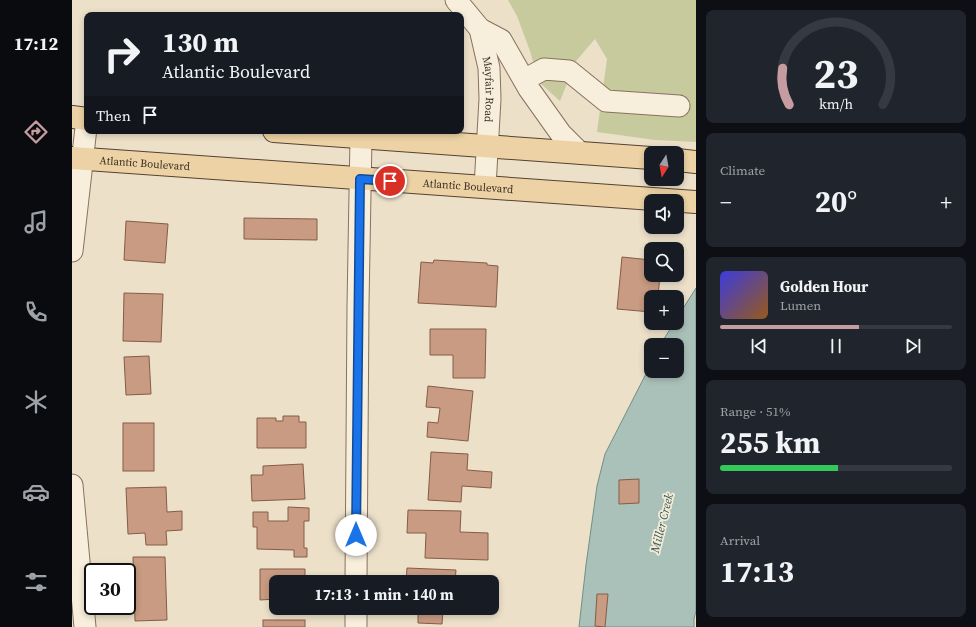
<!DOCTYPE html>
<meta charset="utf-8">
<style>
:root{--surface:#171b24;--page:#20242c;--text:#f1f3f6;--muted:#9ea1a6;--line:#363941;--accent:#c79ca0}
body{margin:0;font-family:"Source Serif 4",serif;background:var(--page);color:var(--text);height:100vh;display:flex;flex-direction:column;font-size:15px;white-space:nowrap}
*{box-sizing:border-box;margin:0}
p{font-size:13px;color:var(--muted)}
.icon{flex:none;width:22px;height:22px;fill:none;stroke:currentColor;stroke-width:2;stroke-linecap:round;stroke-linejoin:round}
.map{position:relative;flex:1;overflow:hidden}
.sheet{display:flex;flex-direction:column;gap:10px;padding:10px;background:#0d0f14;width:280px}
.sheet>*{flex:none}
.hud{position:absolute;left:12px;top:12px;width:380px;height:122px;border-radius:8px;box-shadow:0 2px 6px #0003;background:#171b24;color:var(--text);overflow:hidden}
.needle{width:26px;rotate:191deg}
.buttons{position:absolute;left:572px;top:146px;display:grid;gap:8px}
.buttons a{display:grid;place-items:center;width:40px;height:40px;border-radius:8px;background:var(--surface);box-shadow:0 2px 6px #0003;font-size:20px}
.speed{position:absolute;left:12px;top:563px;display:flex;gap:8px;font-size:20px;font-weight:700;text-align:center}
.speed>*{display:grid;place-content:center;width:52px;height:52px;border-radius:50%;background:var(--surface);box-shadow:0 2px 6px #0003;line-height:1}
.speed .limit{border:2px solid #111;border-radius:6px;background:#fff;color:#111}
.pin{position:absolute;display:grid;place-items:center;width:34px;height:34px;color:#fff;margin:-17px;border:2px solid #fff;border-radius:50%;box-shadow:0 1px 4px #0007}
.me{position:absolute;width:44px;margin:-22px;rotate:0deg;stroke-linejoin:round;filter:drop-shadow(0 0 3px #0008)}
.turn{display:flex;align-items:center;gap:14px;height:84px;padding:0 12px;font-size:18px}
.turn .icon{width:52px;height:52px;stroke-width:2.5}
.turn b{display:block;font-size:28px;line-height:34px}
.then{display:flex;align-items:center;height:38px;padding:0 12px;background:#0003;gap:8px;font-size:15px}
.big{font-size:30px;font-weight:700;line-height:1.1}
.sheet .tile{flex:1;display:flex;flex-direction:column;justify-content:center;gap:6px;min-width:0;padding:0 14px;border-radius:8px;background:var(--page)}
.sheet .dial{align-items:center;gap:0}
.dial svg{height:104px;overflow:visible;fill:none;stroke:var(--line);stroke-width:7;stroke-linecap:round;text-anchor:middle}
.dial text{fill:var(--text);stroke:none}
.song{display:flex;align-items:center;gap:12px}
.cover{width:48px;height:48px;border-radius:6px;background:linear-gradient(135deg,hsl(240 70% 55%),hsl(30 70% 35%))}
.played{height:4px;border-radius:2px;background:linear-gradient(90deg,var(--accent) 60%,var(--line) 60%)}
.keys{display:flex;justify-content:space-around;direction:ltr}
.heat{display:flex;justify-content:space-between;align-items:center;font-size:22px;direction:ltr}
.charge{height:6px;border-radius:3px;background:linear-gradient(90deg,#34c759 51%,var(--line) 0)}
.trip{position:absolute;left:197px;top:575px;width:230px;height:40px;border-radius:8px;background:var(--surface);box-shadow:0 2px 6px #0003;font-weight:700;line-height:40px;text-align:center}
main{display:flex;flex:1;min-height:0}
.tab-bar{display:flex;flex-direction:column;width:72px;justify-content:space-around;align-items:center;background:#090b0e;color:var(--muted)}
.tab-bar .icon{width:28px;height:28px}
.tab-bar .selected{color:var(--accent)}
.tab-bar b{font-size:18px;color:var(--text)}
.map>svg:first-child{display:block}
.green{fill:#c7ca9d}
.water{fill:#aac1b9;stroke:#708f86}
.building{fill:#c89b82;stroke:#855c46}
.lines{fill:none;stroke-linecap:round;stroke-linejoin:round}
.minor-casing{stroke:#88725f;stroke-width:23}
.major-casing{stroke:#564132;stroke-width:24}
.minor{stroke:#f7eedc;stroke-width:21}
.major{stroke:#ecd2a4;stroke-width:22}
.route-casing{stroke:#114b97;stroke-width:10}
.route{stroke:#1a73e8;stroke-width:7}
.labels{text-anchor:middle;stroke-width:3.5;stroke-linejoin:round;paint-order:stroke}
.street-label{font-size:11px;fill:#392c21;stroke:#f4ebd8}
.water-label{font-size:12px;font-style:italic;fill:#325853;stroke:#f4ebd8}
</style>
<main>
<nav class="tab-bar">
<b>17:12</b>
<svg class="icon selected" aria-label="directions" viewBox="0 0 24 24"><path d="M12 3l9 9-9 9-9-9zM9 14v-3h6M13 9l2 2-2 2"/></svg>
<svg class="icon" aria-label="music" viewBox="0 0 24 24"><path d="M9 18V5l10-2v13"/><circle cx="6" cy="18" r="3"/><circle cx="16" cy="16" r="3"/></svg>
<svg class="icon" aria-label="phone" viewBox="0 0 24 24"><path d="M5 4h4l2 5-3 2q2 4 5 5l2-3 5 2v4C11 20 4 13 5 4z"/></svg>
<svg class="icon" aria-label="climate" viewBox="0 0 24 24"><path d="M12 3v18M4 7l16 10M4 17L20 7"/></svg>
<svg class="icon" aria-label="car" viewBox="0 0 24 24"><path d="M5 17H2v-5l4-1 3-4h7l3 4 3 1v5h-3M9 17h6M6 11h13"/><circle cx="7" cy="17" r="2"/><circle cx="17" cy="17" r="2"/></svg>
<svg class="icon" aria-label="filters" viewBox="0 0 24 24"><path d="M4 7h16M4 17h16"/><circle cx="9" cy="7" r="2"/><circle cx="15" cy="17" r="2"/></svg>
</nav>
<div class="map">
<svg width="624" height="627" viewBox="0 0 624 627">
<rect width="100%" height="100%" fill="#ece0c9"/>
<!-- green -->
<path class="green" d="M436,0H624V142L583,140L525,132L535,59L523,39L504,61L488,101L467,82L458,51L445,16Z"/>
<!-- water -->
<path class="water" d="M624,288V611L622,619V627H507L514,565L525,486L533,454L579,364V371H605V345H588L602,323H605V318Z"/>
<!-- building -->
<g class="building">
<path d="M172,218L245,219V240L172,239Z"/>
<path d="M54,221L96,224L93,263L52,260Z"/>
<path d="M550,257L579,260V275H588L586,297H579V312L545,309Z"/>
<path d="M362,260L415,263V265L426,266L424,307L346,303L349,262L361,263Z"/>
<path d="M52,293L91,294L89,342L51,341Z"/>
<path d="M358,329H414L413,378H381V355H358Z"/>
<path d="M77,356L79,394L54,395L52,357Z"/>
<path d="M356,386L401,391L396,441L355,437L356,422L366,423L368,408L354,407Z"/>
<path d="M211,416H227V422H234V448H185V418H204V421H211Z"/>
<rect x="51" y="423" width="31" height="48"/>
<path d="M359,452L396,454L395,470L420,472L419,488L390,486L389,502L356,500Z"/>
<path d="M231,464L233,499L180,501L179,475H191V466Z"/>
<path d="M567,479V503L547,504V480Z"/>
<path d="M94,487L95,512L110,511V530L94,531L95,545H74L73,533L56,534L54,488Z"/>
<path d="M216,507L237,508V521H232V548H235V557H222V550L185,549V527H181V512H196V521H216Z"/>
<path d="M336,510L389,511L388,532L416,533V560L353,558L354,533H335Z"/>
<path d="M61,557H93L95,620L63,621Z"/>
<path d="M335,568L384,570L383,582H334Z"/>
<path d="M188,569H233V582H204V599L188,600Z"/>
<path d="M525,594H536L533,627L523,626Z"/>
<path d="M346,608H382V611H371L370,624L346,623Z"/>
<rect x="191" y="620" width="42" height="7"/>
</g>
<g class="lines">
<!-- minor casing -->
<g class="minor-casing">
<g id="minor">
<path id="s1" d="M384,0L408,29L417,68L418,99L413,187"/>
<path d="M408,29L429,40L457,89L489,134L508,153"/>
<path d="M452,80L472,69L497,71L534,101L607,106"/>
<path d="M0,251L15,119"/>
<path d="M0,485L13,627"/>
<path d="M284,582L286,306L289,137"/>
<path d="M284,627V608"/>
</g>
</g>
<!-- major casing -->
<g class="major-casing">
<g id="major">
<path d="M0,117L15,119"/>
<path d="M202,131L579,158"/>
<path id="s2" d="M0,158L624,202"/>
<path d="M605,160L624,162"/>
</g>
</g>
<!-- minor -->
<use href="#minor" class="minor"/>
<!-- major -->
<use href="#major" class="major"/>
</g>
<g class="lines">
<!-- route casing -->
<g class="route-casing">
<path id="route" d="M284,535L288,179L318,181"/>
</g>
<!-- route -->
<use href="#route" class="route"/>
</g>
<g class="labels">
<!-- street labels -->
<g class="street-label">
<text dy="4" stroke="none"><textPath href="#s1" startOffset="99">Mayfair Road</textPath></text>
<text dy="4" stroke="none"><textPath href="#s2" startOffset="73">Atlantic Boulevard</textPath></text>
<text dy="4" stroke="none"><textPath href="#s2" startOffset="397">Atlantic Boulevard</textPath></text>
</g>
<!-- water labels -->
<g class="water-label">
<text transform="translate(590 523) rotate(-76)" y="4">Miller Creek</text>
</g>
</g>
</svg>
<div class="buttons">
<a><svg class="needle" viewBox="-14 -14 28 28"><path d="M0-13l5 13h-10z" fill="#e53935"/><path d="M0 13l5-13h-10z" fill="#9ea1a6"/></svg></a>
<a><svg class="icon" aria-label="sound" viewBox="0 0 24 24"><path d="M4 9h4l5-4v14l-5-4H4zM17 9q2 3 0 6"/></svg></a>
<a><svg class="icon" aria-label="search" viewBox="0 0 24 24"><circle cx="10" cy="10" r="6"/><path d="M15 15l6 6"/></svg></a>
<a>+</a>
<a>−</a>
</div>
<div class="speed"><div class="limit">30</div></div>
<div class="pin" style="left:318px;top:181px;background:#d93025"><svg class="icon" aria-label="arrive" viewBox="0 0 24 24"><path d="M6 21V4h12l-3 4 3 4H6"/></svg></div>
<svg class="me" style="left:284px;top:535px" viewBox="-20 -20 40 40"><circle r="19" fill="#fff"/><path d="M0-13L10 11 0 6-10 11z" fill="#1a73e8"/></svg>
<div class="trip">17:13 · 1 min · 140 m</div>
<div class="hud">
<div class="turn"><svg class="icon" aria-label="right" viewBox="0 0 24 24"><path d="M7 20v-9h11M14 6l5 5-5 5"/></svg><div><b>130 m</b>Atlantic Boulevard</div></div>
<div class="then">Then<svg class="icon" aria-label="arrive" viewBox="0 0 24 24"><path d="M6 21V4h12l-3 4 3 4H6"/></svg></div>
</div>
</div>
<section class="sheet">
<div class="tile dial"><svg viewBox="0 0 100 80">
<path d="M14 69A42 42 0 1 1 86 69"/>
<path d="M14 69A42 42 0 0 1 9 41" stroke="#c79ca0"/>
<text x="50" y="56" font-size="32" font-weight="700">23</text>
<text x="50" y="72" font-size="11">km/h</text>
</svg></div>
<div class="tile"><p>Climate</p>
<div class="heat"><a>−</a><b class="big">20°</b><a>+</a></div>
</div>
<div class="tile">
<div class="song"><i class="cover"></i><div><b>Golden Hour</b><p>Lumen</p></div></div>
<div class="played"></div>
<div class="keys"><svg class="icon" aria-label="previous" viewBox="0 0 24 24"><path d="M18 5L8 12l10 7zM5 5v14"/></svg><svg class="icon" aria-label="pause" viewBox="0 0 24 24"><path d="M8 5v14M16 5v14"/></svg><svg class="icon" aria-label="next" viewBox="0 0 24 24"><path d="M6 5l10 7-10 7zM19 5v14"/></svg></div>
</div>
<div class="tile"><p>Range · 51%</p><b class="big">255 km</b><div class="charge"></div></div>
<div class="tile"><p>Arrival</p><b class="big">17:13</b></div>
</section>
</main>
